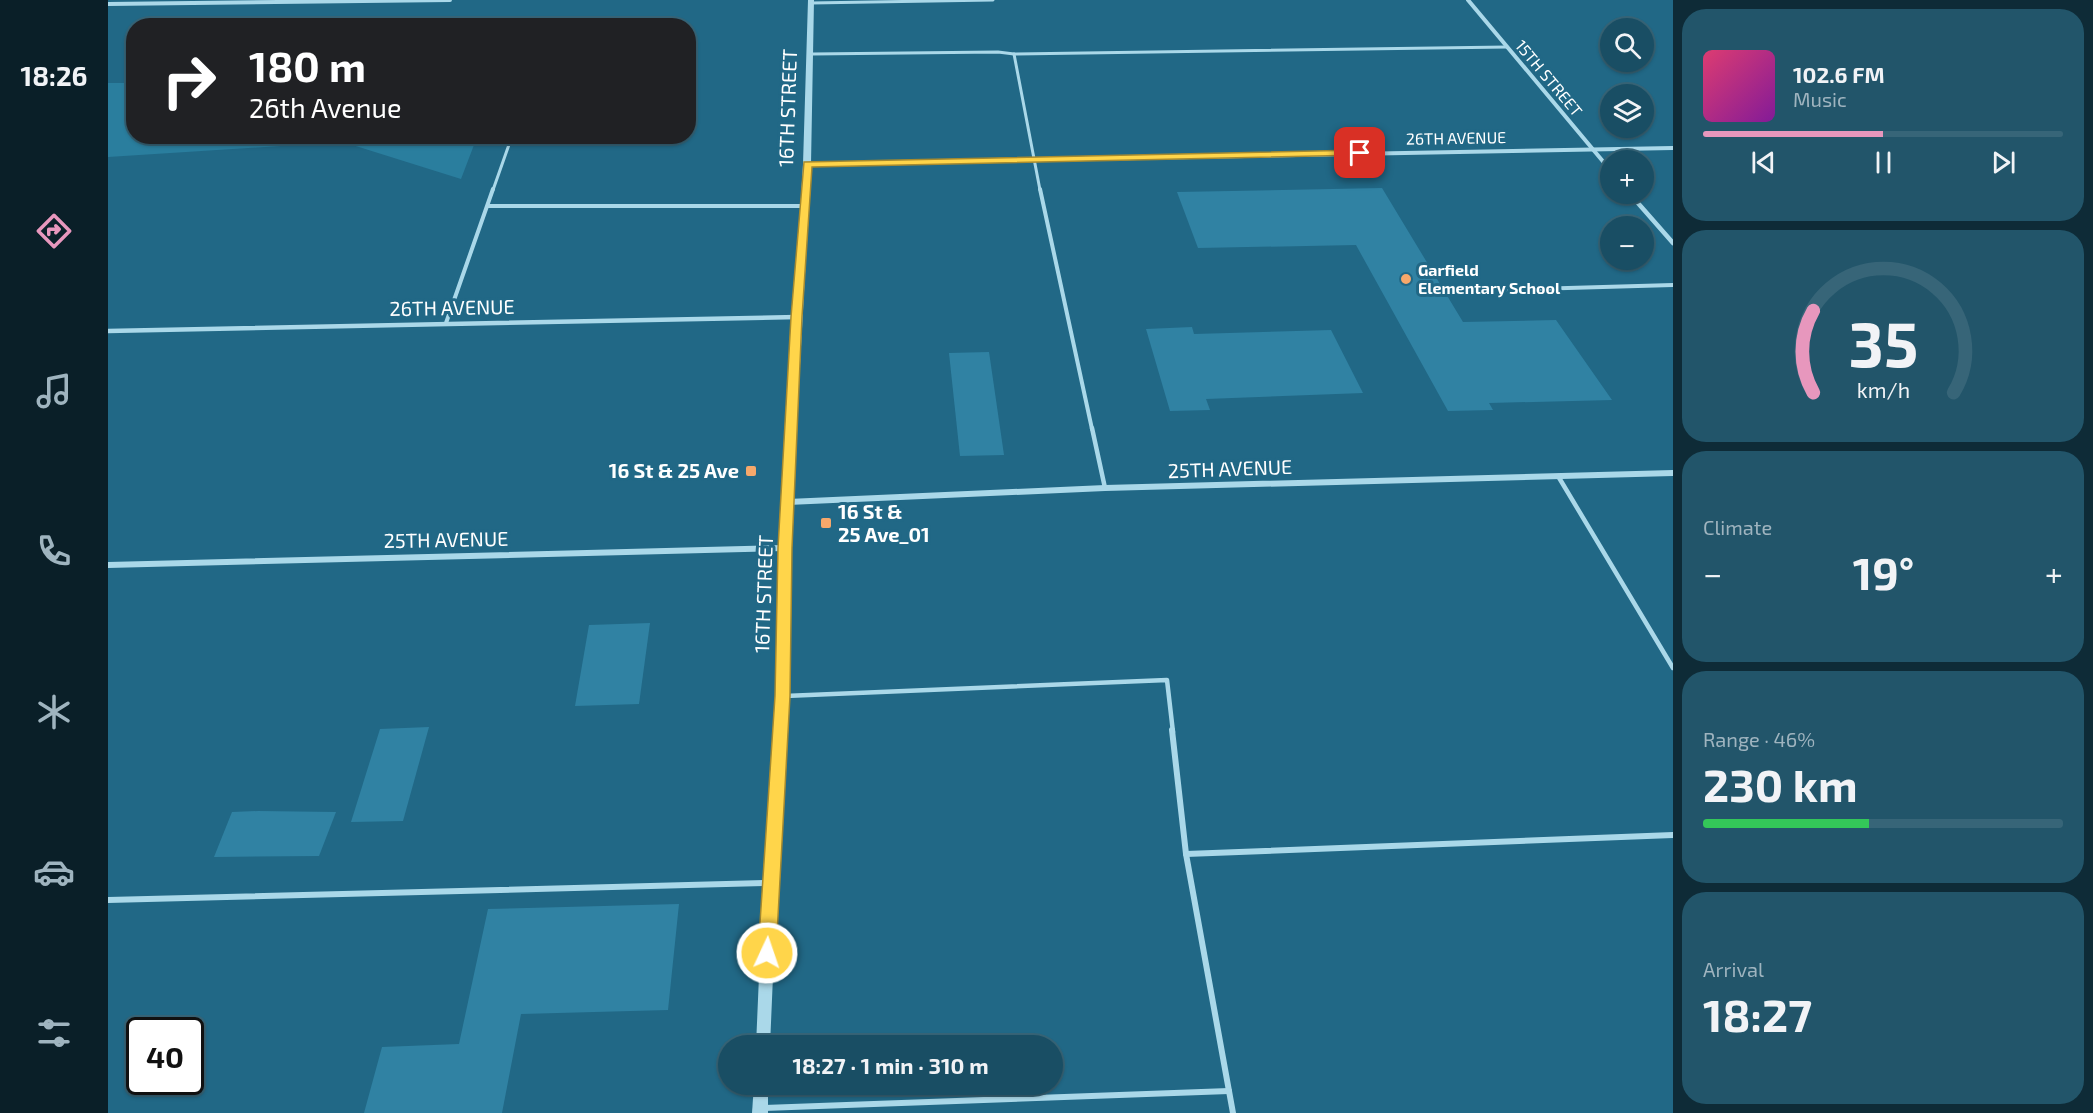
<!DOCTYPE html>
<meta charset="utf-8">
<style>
:root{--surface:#194e64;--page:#22556a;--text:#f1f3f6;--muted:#9fb4bf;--line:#376578;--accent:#e797bd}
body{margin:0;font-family:"Exo 2",sans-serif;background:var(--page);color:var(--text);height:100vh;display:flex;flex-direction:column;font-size:22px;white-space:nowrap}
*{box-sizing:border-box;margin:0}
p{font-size:20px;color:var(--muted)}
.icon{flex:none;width:33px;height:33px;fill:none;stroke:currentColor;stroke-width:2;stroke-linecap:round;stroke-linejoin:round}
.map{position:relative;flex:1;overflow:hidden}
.details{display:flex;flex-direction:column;gap:9px;padding:9px;background:#0e2b37;width:420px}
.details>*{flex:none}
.guide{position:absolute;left:18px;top:18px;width:570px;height:126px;border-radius:24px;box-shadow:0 2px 4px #0004,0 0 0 2px var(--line);background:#202124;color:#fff;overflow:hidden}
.buttons{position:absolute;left:1492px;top:18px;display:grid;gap:12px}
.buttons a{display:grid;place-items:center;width:54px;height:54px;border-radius:50%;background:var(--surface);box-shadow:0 2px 4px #0004,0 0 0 2px var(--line);font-size:30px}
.speed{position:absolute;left:18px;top:1017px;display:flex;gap:12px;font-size:30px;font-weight:700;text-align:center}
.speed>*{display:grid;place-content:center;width:78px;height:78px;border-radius:50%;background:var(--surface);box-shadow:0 2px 4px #0004,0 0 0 2px var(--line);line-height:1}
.speed .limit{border:3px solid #111;border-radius:9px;background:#fff;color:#111}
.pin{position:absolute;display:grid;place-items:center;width:51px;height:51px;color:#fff;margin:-26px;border-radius:12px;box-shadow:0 3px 9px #0006}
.me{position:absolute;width:66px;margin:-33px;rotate:3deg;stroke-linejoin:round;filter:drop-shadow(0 0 4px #0008)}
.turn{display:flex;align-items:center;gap:21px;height:126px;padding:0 24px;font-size:27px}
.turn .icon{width:78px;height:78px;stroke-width:2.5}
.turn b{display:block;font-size:42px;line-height:51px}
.big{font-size:45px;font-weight:700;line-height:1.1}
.details .tile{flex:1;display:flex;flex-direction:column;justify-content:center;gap:9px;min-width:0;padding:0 21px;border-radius:24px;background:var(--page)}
.details .dial{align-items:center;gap:0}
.dial svg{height:156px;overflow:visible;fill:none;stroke:var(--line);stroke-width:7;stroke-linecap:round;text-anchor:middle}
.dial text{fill:var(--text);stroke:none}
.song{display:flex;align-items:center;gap:18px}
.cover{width:72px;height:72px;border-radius:9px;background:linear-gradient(135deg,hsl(340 70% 55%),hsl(290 70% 35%))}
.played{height:6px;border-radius:3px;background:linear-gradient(90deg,var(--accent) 50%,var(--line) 50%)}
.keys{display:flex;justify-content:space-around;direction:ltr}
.heat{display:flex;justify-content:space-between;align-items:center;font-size:33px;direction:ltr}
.charge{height:9px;border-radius:4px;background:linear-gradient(90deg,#34c759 46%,var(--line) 0)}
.trip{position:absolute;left:610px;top:1035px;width:345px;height:60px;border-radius:30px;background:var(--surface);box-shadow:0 2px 4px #0004,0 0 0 2px var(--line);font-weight:700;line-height:60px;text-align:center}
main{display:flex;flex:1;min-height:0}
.dock{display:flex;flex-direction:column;width:108px;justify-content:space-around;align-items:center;background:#0a1f28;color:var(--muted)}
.dock .icon{width:42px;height:42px}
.dock .current{color:var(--accent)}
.dock b{font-size:27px;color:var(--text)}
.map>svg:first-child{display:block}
.green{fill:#2a7e9e}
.building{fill:#3082a3}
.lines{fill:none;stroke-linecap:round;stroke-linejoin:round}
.service-far3{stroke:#aad8e9;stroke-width:3}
.service-far2{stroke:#aad8e9;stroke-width:4}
.service-far1{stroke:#aad8e9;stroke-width:4.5}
.service{stroke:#aad8e9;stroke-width:6}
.pedestrian{stroke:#aad8e9;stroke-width:3}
.minor-far2{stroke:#aad8e9;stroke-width:4}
.minor-far1{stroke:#aad8e9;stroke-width:4.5}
.minor{stroke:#aad8e9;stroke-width:6}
.tertiary{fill:#aad8e9;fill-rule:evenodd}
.route{fill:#ffd54a;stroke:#a68a30;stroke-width:1.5}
.poi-dot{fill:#f6a86b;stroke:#216886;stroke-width:2}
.labels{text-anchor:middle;stroke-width:6;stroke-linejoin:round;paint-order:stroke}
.far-street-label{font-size:16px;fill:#fff;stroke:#216886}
.far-poi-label{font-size:16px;font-weight:bold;fill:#fff;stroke:#216886;text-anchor:start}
.street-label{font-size:20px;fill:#fff;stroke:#216886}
.poi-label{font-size:20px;font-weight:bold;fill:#fff;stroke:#216886;text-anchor:end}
</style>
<main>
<nav class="dock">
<b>18:26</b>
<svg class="icon current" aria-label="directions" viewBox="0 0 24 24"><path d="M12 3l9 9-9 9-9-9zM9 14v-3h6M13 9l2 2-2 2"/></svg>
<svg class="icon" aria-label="music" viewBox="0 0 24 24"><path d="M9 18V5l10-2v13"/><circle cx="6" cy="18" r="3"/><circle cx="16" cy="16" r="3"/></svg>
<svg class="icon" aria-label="phone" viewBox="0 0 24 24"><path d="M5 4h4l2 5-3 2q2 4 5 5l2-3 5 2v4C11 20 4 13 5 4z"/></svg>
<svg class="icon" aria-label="climate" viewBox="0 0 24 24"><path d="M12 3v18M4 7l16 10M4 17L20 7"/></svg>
<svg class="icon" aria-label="car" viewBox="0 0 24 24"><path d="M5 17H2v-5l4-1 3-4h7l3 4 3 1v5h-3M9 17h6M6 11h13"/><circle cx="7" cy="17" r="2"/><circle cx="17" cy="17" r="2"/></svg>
<svg class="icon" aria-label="filters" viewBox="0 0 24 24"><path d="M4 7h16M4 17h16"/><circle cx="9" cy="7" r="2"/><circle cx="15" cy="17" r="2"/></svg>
</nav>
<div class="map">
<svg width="1565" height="1113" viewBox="0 0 1565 1113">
<rect width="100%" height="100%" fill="#216886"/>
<!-- green -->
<path class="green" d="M0,83H25L26,136L369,137L353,179L235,142L0,157Z"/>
<!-- building -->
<g class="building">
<path d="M1274,188L1355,322L1448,320L1504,400L1381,403L1385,410L1340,411L1248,245L1090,248L1069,192Z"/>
<path d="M1084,327L1086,334L1223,330L1255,393L1098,399L1102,410L1062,411L1038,329Z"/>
<path d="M881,352L896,455L852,456L841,353Z"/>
<path d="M542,623L531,704L467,706L481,625Z"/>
<path d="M321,727L295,821L243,822L272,729Z"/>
<path d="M150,811L228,812L211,856L106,857L124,812Z"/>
<path d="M571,904L560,1010L413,1014L394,1113H256L274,1047L351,1044L380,909Z"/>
</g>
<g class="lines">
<!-- service-far3 -->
<g class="service-far3">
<path d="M704,54L890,52L906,54L1399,47"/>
<path d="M906,54L932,190"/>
<path d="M385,190L404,136"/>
</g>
<!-- service-far2 -->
<g class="service-far2">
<path d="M932,189L984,429"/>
<path d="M380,206H695"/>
<path d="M1353,291L1565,285"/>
<path d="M338,323L385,189"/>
</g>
<!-- service-far1 -->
<g class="service-far1">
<path d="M984,428L997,488"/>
<path d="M1450,476L1565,668"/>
<path d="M677,696L1059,680L1065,732"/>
</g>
<!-- service -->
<g class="service">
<path d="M1064,730L1078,854L1125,1113"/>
<path d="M1078,854L1565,835"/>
<path d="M0,900L659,883"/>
<path d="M656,1108L1121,1091"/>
</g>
<!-- pedestrian -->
<path class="pedestrian" d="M703,3L885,0"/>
<!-- minor-far2 -->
<g class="minor-far2">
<path d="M1360,0L1503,171"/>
<path d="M0,4L342,0"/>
<path d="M699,164L1565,148"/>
</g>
<!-- minor-far1 -->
<g class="minor-far1">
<path d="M1522,194L1565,243"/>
<path d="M0,331L689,317"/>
</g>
<!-- minor -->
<g class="minor">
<path d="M680,502L997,488L1565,473"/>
<path d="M0,565L677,548"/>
</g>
<!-- tertiary -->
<g class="tertiary">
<path d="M700,0H706L703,164L682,548L681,696L669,883L662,1046H648L655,883L669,696L672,548L695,164Z"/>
<path d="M646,1084H660V1113H644Z"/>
</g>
</g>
<!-- route -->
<path class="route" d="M1252,150L1255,151V155L704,167L694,317L684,548L682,696L668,953L665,959L659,962L653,959L650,953L667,696L670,548L683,317L696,162Z"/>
<!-- markers -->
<g class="poi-dot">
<circle cx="1298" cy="279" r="6"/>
<rect x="637" y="465" width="12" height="12" rx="3"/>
<rect x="712" y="517" width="12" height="12" rx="3"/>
</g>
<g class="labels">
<!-- far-street labels -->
<g class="far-street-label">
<text transform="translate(1441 78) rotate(50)" y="6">15TH STREET</text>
<text transform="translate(1348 138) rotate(-1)" y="6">26TH AVENUE</text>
</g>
<!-- far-poi labels -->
<g class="far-poi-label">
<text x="1310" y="276">Garfield<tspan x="1310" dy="18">Elementary School</tspan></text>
</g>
<!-- street labels -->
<g class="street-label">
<text transform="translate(680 108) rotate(-88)" y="7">16TH STREET</text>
<text transform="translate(344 308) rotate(-1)" y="7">26TH AVENUE</text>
<text transform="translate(1122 469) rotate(-2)" y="7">25TH AVENUE</text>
<text transform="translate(338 540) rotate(-1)" y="7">25TH AVENUE</text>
<text transform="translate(656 594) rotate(-88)" y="7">16TH STREET</text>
</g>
<!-- poi labels -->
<g class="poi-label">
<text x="631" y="478">16 St &amp; 25 Ave</text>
<text x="730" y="519" text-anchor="start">16 St &amp;<tspan x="730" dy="23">25 Ave_01</tspan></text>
</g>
</g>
</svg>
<div class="buttons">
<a><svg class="icon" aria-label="search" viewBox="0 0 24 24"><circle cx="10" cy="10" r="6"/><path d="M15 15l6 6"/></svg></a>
<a><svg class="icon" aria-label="layers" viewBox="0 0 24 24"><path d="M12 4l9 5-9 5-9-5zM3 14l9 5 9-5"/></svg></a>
<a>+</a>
<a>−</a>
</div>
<div class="speed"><div class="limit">40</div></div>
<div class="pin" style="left:1252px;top:153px;background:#d93025"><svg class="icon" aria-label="arrive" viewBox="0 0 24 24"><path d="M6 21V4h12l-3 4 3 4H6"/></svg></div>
<svg class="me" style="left:659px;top:953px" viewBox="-20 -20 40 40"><circle r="17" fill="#ffd54a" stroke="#fff" stroke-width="3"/><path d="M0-11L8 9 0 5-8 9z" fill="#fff"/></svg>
<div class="trip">18:27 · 1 min · 310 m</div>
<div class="guide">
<div class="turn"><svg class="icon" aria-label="right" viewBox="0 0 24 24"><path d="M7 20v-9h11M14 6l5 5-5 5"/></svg><div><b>180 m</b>26th Avenue</div></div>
</div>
</div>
<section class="details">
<div class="tile">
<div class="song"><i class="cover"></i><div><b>102.6 FM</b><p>Music</p></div></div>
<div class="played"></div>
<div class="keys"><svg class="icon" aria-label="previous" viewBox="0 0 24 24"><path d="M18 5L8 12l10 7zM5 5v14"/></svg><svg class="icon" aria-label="pause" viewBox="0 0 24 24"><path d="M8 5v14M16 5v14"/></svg><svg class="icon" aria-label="next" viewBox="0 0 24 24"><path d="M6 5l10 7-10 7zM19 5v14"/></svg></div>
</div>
<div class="tile dial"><svg viewBox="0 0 100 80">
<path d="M14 69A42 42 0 1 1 86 69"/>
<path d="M14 69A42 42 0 0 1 14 27" stroke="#e797bd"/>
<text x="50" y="56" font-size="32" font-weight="700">35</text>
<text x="50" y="72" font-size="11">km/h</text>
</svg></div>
<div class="tile"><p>Climate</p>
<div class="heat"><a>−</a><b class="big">19°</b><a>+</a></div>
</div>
<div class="tile"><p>Range · 46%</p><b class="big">230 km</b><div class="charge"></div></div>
<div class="tile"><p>Arrival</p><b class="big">18:27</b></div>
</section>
</main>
